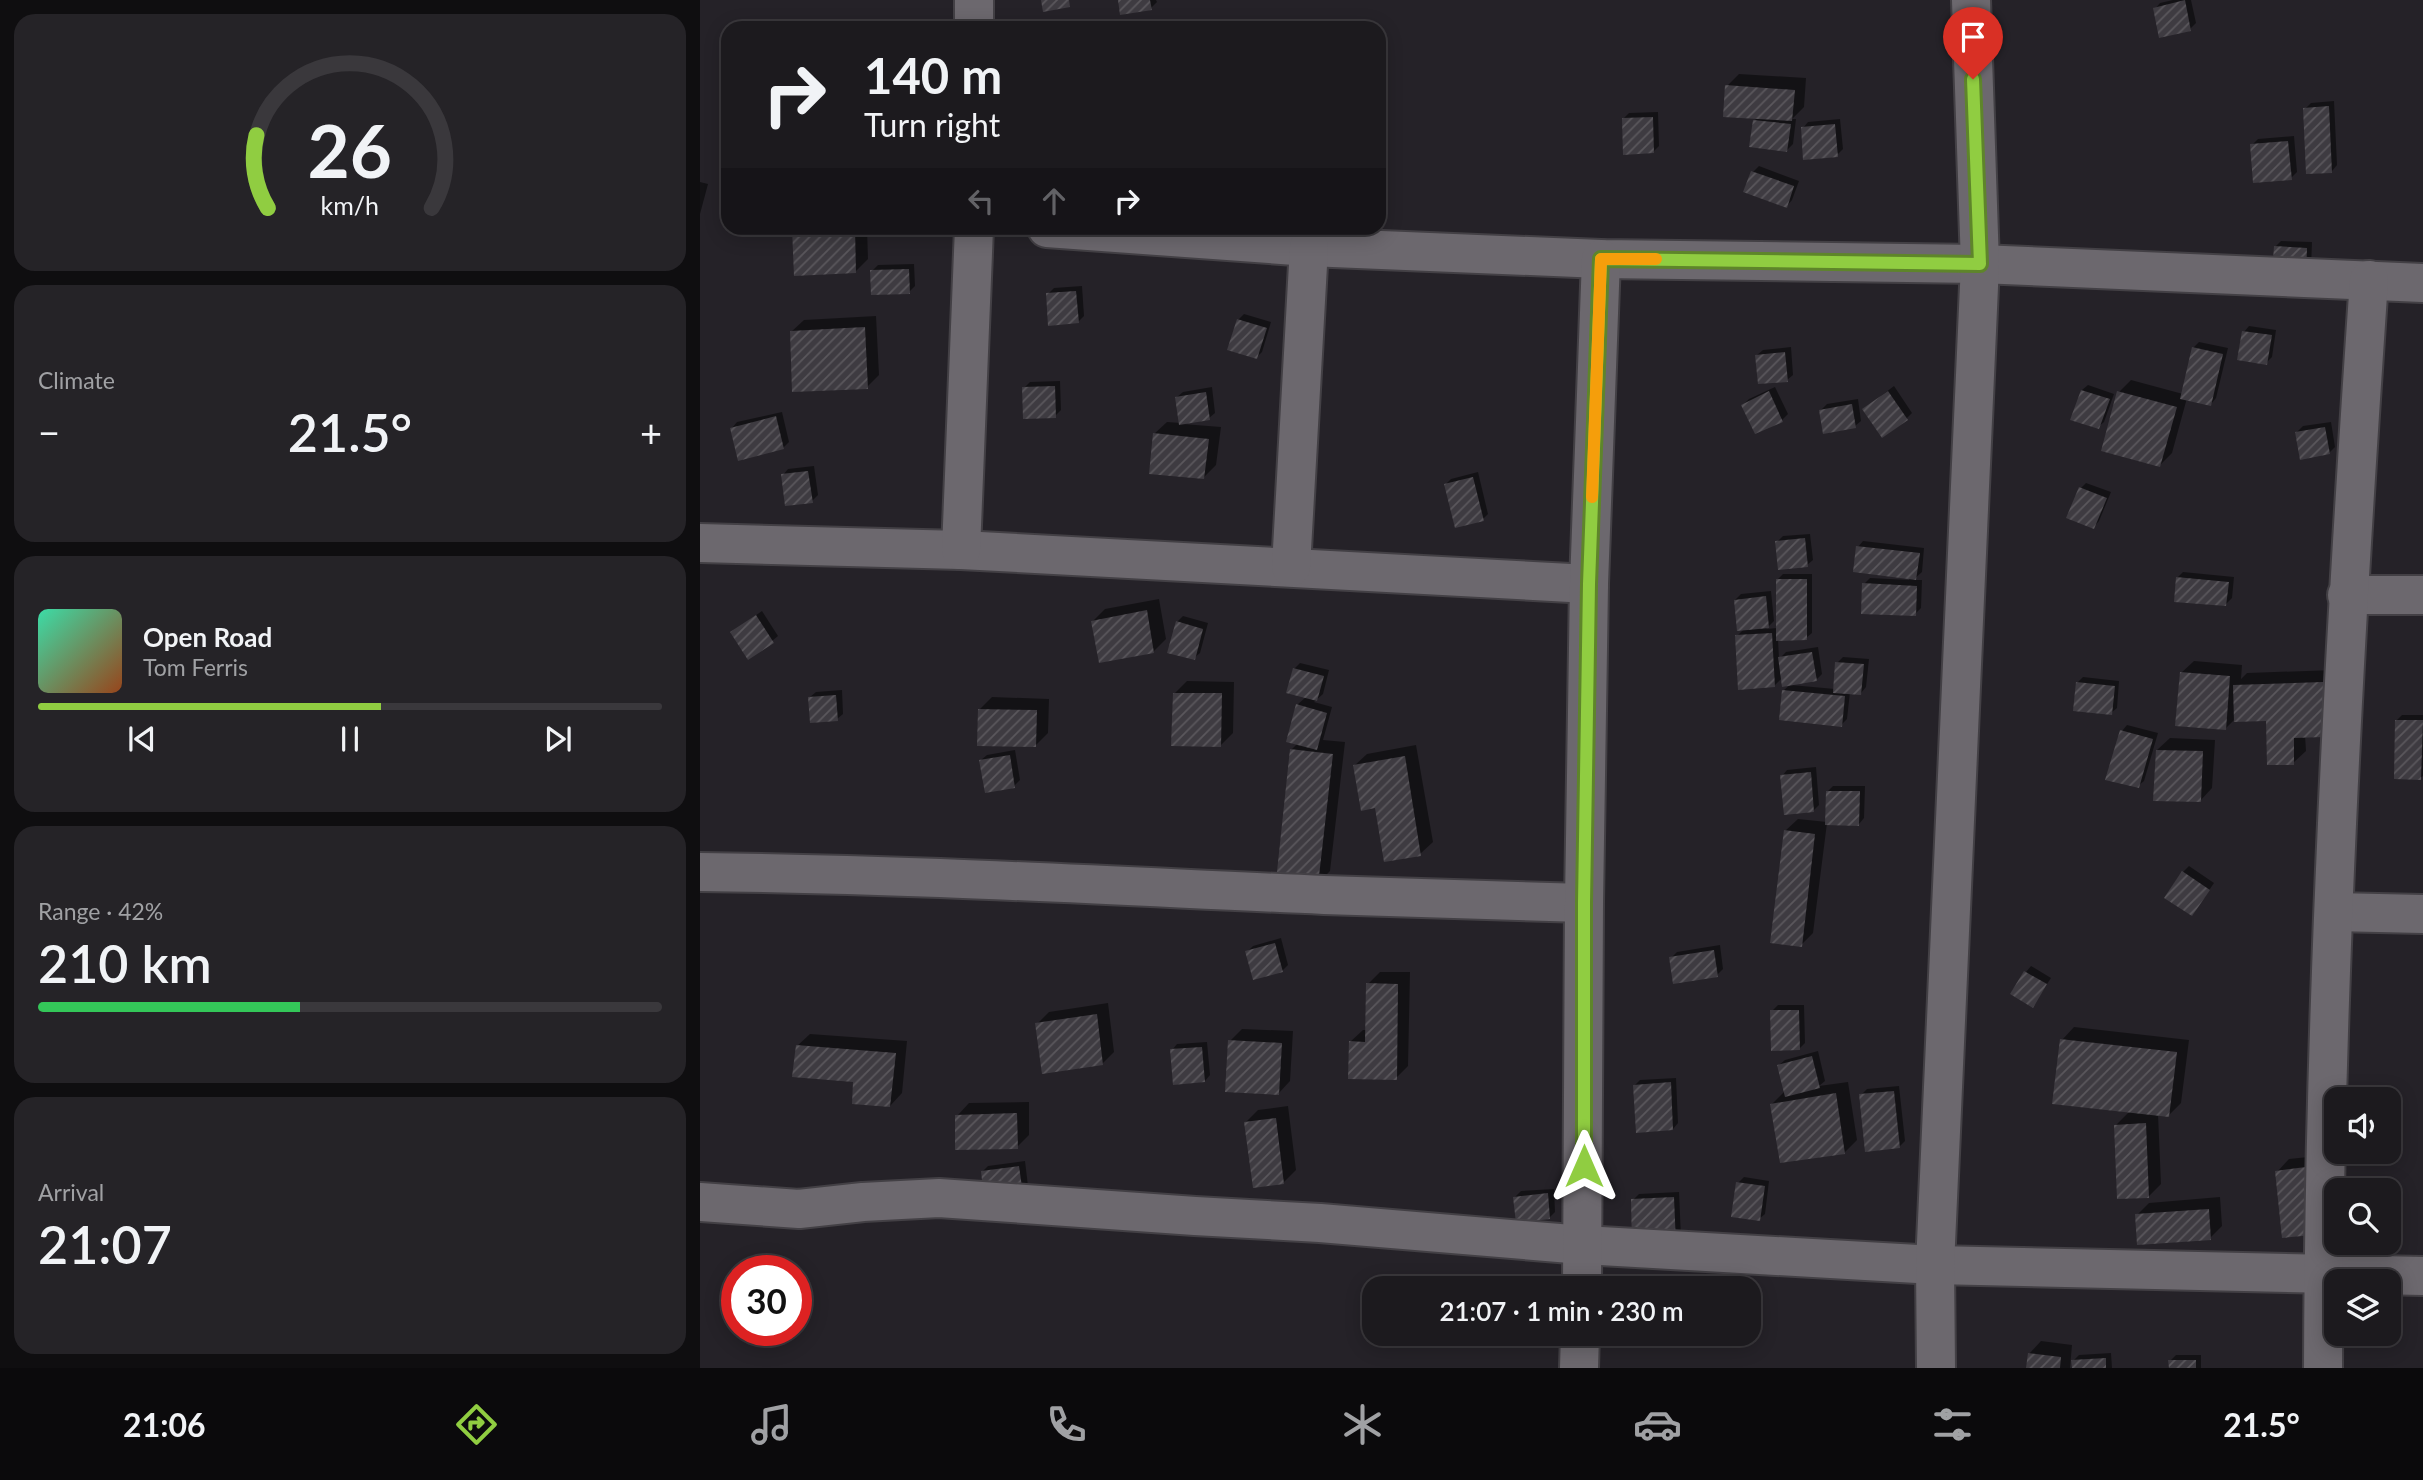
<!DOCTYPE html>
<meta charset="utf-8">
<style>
:root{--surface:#1c1a1e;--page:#252327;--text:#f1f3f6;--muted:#a0a1a4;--line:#3a383c;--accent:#90cd41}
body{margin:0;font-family:Lato,sans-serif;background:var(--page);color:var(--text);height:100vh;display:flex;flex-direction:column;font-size:26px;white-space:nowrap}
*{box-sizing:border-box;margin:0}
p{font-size:23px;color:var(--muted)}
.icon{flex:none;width:38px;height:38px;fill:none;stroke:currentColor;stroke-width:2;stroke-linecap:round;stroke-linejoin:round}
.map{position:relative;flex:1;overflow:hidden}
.drawer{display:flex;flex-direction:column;gap:14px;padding:14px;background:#0f0e10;width:700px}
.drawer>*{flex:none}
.top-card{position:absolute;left:21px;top:21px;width:665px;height:214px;border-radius:21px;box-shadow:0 4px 18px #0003,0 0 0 2px var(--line);background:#1c1a1e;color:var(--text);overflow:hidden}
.tools{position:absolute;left:1624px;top:1087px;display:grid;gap:14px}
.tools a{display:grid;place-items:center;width:77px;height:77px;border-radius:14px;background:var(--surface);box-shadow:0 4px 18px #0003,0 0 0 2px var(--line);font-size:35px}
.speed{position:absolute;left:21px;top:1255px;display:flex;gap:14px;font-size:35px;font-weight:700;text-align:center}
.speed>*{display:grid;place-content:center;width:91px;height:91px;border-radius:50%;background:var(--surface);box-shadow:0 4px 18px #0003,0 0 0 2px var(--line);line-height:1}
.speed .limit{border:10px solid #d22;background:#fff;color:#111}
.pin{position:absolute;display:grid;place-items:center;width:60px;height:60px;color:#fff;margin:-72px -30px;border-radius:50% 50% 50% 0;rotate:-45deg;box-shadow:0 0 7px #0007}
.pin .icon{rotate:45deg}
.me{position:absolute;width:77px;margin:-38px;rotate:0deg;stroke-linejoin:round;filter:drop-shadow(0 0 5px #0008)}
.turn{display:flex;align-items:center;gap:24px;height:147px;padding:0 28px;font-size:32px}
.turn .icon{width:91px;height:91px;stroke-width:2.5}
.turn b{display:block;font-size:49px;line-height:60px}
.lanes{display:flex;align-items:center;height:66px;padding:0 28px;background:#0003;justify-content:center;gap:35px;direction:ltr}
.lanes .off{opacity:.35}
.big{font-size:52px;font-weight:600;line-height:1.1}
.drawer .widget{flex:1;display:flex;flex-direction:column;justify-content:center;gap:10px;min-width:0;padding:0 24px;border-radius:21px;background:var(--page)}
.drawer .dial{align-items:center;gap:0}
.dial svg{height:182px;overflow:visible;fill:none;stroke:var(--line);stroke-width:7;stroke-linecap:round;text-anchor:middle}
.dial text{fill:var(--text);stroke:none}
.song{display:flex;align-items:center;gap:21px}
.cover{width:84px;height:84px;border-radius:10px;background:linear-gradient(135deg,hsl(160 70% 55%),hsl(20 70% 35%))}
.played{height:7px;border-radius:4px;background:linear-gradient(90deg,var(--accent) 55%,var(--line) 55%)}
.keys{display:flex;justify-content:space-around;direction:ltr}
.heat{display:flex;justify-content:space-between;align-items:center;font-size:38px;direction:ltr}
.charge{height:10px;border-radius:5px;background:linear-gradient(90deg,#34c759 42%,var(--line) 0)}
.trip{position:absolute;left:662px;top:1276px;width:399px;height:70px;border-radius:21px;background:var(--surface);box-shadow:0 4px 18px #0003,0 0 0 2px var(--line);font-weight:600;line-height:70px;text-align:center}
.menu{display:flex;height:112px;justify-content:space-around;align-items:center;background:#0b0a0c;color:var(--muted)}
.menu .icon{width:49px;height:49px}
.menu .active{color:var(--accent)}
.menu b{font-size:32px;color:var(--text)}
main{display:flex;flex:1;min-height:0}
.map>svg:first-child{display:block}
.shadow{fill:#0007}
.building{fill:url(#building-hatch)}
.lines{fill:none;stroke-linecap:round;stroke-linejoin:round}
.street-casing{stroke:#434045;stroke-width:42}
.street{stroke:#6c686e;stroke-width:38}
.route-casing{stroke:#5e852a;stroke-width:18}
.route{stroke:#90cd41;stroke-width:12}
.slow{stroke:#f59e0b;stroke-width:12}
</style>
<main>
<section class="drawer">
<div class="widget dial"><svg viewBox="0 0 100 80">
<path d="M14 69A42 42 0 1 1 86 69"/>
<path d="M14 69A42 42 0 0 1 9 37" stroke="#90cd41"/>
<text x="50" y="56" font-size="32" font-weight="700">26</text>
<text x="50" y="72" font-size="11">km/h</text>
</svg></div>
<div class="widget"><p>Climate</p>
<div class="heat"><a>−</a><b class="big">21.5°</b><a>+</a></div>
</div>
<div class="widget">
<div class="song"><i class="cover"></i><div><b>Open Road</b><p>Tom Ferris</p></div></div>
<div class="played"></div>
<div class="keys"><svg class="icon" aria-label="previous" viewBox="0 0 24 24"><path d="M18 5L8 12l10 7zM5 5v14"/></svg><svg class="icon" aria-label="pause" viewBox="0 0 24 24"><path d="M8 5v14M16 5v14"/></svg><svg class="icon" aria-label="next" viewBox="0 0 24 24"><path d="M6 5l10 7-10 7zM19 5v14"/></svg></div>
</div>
<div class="widget"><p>Range · 42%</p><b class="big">210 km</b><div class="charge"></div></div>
<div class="widget"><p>Arrival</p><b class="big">21:07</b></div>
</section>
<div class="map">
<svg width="1723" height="1368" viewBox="0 0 1723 1368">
<defs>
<pattern id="building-hatch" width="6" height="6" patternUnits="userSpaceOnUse" patternTransform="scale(1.75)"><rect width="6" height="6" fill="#3e3b41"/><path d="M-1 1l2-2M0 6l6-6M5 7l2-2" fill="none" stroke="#5a575c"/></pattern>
</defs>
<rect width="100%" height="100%" fill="#252228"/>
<!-- shadow -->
<g class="shadow">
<path d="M419,0H456L457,2L451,8Z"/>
<path d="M1473,0H1491L1496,23L1490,29L1455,9L1460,3Z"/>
<path d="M1039,74L1106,78L1104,107L1092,119H1096L1093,144L1087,150L1055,120L1058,117L1027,86Z"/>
<path d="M1634,101L1637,165L1632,171L1605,109L1611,103Z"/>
<path d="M958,112L959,146L953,152L923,119L929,113Z"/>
<path d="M1140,119L1143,149L1137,155L1103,128L1108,122Z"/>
<path d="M1594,136L1597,172L1591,178L1552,145L1558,139Z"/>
<path d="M1059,166L1099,181L1092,200L1087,206L1053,172Z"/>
<path d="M0,182L8,184L0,214Z"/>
<path d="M94,228H167L168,259L156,271L96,274Z"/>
<path d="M1581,241L1612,242L1611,268L1575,247Z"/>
<path d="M214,264L215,286L209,292L172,271L178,265Z"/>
<path d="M382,286L384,316L378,322L348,294L354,288Z"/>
<path d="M544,314L571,322L562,352L557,357L538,320Z"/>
<path d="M176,316L179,375L167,387L91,332L104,320Z"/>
<path d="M1549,326L1576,330L1572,357L1566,363L1544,332Z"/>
<path d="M1499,342L1528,348L1516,398L1511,404L1487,398L1472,453L1460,465L1419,392L1431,380L1483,394L1494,347Z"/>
<path d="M1091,347L1093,375L1087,380L1057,355L1063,350Z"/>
<path d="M360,381L361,410L355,416L324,388L330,382Z"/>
<path d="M1388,385L1414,394L1404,422L1398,427L1382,390Z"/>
<path d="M1194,386L1212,413L1207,418L1164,409Z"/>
<path d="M512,387L515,413L509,418L483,424L521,427L516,465L504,477L454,434L467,422L481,423L477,397L483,392Z"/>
<path d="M1075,387L1088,414L1082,420L1043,405L1049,399Z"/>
<path d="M1158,399L1161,421L1155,426L1121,410L1127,404Z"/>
<path d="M82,412L89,442L83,448L32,428L37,422Z"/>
<path d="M1631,422L1635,447L1629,453L1597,432L1603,426Z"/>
<path d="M114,466L118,495L112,501L83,475L88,469Z"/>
<path d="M778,472L788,514L783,519L746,484L751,479Z"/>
<path d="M1386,483L1411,492L1399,521L1394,527L1381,488Z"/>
<path d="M1110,534L1113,560L1107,565L1077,542L1083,536Z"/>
<path d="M1163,541L1224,548L1222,572L1213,580H1222L1221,608L1215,614L1164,584L1170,578L1209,580L1210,577L1158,547Z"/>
<path d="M1483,572L1534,577L1532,598L1526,604L1477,578Z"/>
<path d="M1083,574H1112V633L1106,638L1078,639L1079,659L1086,652L1118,647L1122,674L1116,680L1091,685L1135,689L1137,663L1143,657L1169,659L1166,687L1161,693L1150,692L1147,719L1141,725L1084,690L1091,684L1083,677L1074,686L1037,636L1044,629L1035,600L1041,594L1071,591L1074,621L1066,629L1077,628V580Z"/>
<path d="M459,599L466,639L454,651L393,621L405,609Z"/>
<path d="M62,611L78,636L72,641L32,632Z"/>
<path d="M483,616L508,623L500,653L494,658L477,622Z"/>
<path d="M1494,661L1542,665L1541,679L1547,673L1634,670L1636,723L1605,735L1606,751L1593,763L1568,719L1534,720L1525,729L1481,673Z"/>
<path d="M600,663L629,670L623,694L614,702L632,707L623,740L645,742L630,871L618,883L591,750L598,743L597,705L606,697L594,669Z"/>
<path d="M1383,677L1419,681L1417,708L1411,713L1377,683Z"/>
<path d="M487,681L534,682L533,733L521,745L475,693Z"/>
<path d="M142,690L143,714L137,719L110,697L116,692Z"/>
<path d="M292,697L349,699L348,733L335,746L280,709Z"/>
<path d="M1702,715H1723V776L1720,778L1696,721Z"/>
<path d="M1427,725L1458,733L1444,781L1438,786L1422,731Z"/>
<path d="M1470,738L1515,740L1512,788L1500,801L1457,750Z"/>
<path d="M716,745L733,842L720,854L676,806L654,766L667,754Z"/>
<path d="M315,750L320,780L314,786L281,760L287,755Z"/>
<path d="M1116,767L1119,805L1113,811L1082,776L1087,770Z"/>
<path d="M1133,786H1165L1164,818L1159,824L1127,823L1113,933L1101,945L1085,831L1098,819L1127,822L1128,791Z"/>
<path d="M1489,866L1514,883L1497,908L1483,872Z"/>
<path d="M581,938L588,965L582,971L547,952L553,946Z"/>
<path d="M1020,945L1023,969L1017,975L971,958L977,952Z"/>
<path d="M1331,966L1351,978L1333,1005L1326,972Z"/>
<path d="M680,972H710L708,1066L696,1078L650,1042L663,1030H667L668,984Z"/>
<path d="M408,1003L414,1052L402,1064L337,1024L349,1012Z"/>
<path d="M1078,1005H1104L1105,1043L1100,1048L1072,1011Z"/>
<path d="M1374,1027L1489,1040L1481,1103L1469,1115L1458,1114L1461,1184L1449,1196L1415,1126L1430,1111L1362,1040Z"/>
<path d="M542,1029L593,1031L590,1081L578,1094L530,1041Z"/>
<path d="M110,1034L207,1041L202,1093L190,1106L155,1080L97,1046Z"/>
<path d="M507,1042L510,1075L505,1081L472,1050L477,1044Z"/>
<path d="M1118,1051L1125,1081L1119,1086L1148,1082L1157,1140L1145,1152L1072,1104L1085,1091L1079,1065L1085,1060Z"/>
<path d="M976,1078L978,1123L973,1129L934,1086L940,1080Z"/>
<path d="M1199,1086L1205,1141L1199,1147L1161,1095L1167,1089Z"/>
<path d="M329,1102V1135L317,1147L257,1116L269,1103Z"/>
<path d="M588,1106L596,1170L584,1182L546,1122L558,1110Z"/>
<path d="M1618,1156L1625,1221L1577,1172L1589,1159Z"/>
<path d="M325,1161L328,1186L322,1192L282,1172L288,1166Z"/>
<path d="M1044,1177L1069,1181L1065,1214L1059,1219L1038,1183Z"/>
<path d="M854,1189L855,1212L850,1217L815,1197L821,1191Z"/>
<path d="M979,1192L981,1237L933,1200L939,1194Z"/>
<path d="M1520,1197L1522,1226L1510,1238L1437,1215L1449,1203Z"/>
<path d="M1341,1341L1372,1345L1370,1368H1328L1329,1354Z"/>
<path d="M1411,1353L1412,1368H1373V1361L1379,1355Z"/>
<path d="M1476,1355H1501V1368H1470V1361Z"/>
</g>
<!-- building -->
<g class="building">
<path d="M341,0H369L370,7L343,12Z"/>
<path d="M418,0H450L452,10L420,15Z"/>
<path d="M1485,0L1491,31L1459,38L1453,8Z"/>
<path d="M1025,85L1095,90L1092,121L1023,117Z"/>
<path d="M1629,106L1632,173L1606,174L1603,108Z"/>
<path d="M953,117L954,153L923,155L922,118Z"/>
<path d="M1053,120L1091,124L1087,152L1049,147Z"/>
<path d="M1135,124L1138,157L1103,160L1101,127Z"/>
<path d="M1588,141L1592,180L1553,183L1550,144Z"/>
<path d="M1051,171L1094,186L1087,208L1043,192Z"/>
<path d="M92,228H155L156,273L94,276Z"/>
<path d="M1574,246L1607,248L1606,276L1572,275Z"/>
<path d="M209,269L210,294L171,295L170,270Z"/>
<path d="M376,291L379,323L348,326L346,293Z"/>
<path d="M537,319L567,328L557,359L527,350Z"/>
<path d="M165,327L168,389L92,392L90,331Z"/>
<path d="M1542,331L1572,335L1567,365L1537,360Z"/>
<path d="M1492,347L1523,354L1511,406L1480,399Z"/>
<path d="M1085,352L1088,382L1058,384L1055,355Z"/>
<path d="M355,386L356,418L323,419L322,387Z"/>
<path d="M1381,390L1410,399L1399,429L1370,420Z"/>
<path d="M1069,391L1083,422L1055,434L1041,405Z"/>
<path d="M1188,391L1208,420L1182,438L1162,409Z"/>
<path d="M1417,391L1477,407L1460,467L1401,451Z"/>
<path d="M506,392L510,420L479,425L475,397Z"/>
<path d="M1152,404L1156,428L1123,434L1119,410Z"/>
<path d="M76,416L84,449L38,461L30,428Z"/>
<path d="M1625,427L1630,454L1600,460L1595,432Z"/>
<path d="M453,433L509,439L504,479L449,474Z"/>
<path d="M108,471L113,503L85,506L81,474Z"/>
<path d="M773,477L784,521L755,528L744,484Z"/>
<path d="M1379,487L1407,498L1394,529L1366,518Z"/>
<path d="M1105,538L1108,567L1078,570L1075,541Z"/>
<path d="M1156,546L1220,553L1216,580L1153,572Z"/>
<path d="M1476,577L1529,582L1526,606L1474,602Z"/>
<path d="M1076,579H1107V640L1076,641Z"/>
<path d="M1162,583L1217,586L1216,616L1161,614Z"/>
<path d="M1066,596L1069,628L1037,631L1034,600Z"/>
<path d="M447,610L454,653L399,663L391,621Z"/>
<path d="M56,615L74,643L48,660L30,632Z"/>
<path d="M476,621L503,629L495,660L467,653Z"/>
<path d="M1072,633L1075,687L1038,690L1035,635Z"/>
<path d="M1112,652L1117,681L1082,687L1078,657Z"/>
<path d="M1135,662L1164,664L1161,695L1133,693Z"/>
<path d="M593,668L624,676L617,701L586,693Z"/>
<path d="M1480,672L1530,676L1526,730L1475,726Z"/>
<path d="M1376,682L1415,686L1412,715L1373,711Z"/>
<path d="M1623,682L1624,737L1594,738V765H1567L1566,721L1534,722L1533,685Z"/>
<path d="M1082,690L1145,696L1142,727L1079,720Z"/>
<path d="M473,693H522L521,747L471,746Z"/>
<path d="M136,695L138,721L110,723L108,697Z"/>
<path d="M596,704L627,713L617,750L586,742Z"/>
<path d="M278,709L337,710L336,747L277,746Z"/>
<path d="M1695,720H1723L1721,780L1694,779Z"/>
<path d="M1420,730L1453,739L1439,788L1405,780Z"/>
<path d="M590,749L633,754L618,885L576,881Z"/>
<path d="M1456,750L1503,751L1501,802L1453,801Z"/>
<path d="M310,755L315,788L285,793L279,760Z"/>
<path d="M705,756L721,856L684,862L675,808L661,811L653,765Z"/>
<path d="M1111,772L1114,812L1084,815L1080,775Z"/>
<path d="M1126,791H1160L1159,826L1125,825Z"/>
<path d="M1084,830L1115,834L1102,947L1070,943Z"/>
<path d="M1482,871L1510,890L1492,916L1464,898Z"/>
<path d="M575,943L583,972L553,980L545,951Z"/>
<path d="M1014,950L1018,977L973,984L969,957Z"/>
<path d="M1324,971L1347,984L1333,1008L1310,994Z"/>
<path d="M666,983L698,984L697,1080L648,1079L649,1041L665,1042Z"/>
<path d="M1070,1010H1099L1100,1050L1071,1051Z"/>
<path d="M397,1014L403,1065L342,1074L335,1023Z"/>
<path d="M1360,1039L1477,1052L1469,1117L1352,1104Z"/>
<path d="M528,1040L582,1043L579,1095L525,1092Z"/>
<path d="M96,1045L196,1053L190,1107L152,1104L153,1082L92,1077Z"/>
<path d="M502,1047L505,1082L473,1085L470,1049Z"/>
<path d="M1112,1056L1120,1088L1085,1097L1077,1065Z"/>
<path d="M971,1082L973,1130L936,1133L933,1085Z"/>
<path d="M1194,1091L1200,1148L1165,1152L1159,1094Z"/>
<path d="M1136,1093L1145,1154L1080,1163L1070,1104Z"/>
<path d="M317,1113L318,1149L255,1150V1115Z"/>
<path d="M576,1118L584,1184L553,1188L544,1122Z"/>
<path d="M1446,1123L1449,1198L1417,1199L1414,1125Z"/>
<path d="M319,1166L323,1194L284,1199L281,1171Z"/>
<path d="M1606,1167L1613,1235L1582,1238L1575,1171Z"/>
<path d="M1036,1182L1065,1186L1060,1221L1031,1217Z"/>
<path d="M848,1193L850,1219L816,1223L813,1197Z"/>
<path d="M974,1197L976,1244L932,1246L931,1199Z"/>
<path d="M1509,1209L1511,1240L1437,1245L1435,1214Z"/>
<path d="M1328,1353L1361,1357L1360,1368H1326Z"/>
<path d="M1406,1358V1368H1372L1371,1360Z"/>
<path d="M1468,1360H1496V1368H1469Z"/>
</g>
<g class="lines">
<!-- street casing -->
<g class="street-casing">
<g id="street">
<path d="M274,0V28"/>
<path d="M347,228L609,247L901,259L1280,264L1723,283"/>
<path d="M0,543L261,550L889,584"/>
<path d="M261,550L274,228"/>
<path d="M591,567L609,247"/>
<path d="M1647,595H1723"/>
<path d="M0,872C208,874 416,886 624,895C711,898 797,900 884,903"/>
<path d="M1634,912L1723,914"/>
<path d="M0,1202L99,1209L163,1202L239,1198L495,1216L620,1223L883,1245L1235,1265L1723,1276"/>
<path d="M882,1288L884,903L889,584L901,259"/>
<path d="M879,1368L880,1334"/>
<path d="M1236,1368L1235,1265L1280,264L1271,0"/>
<path d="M1623,1368C1624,1005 1644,642 1669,280"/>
</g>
</g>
<!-- street -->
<use href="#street" class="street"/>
</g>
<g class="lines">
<!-- route casing -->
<g class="route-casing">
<path id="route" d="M884,1166V903L889,584L901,259L1280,264L1273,79"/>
</g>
<!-- route -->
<use href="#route" class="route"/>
<!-- slow -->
<path class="slow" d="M892,497L901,259H956"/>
</g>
</svg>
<div class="tools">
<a><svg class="icon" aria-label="sound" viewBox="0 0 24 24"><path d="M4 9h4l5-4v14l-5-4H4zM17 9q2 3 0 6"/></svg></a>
<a><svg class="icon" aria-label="search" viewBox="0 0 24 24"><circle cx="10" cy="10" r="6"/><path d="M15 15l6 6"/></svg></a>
<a><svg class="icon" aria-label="layers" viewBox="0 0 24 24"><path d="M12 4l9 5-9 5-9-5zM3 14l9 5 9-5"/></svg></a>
</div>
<div class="speed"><div class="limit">30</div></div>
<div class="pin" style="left:1273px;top:79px;background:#d93025"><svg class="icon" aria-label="arrive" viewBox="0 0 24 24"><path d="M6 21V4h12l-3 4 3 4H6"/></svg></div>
<svg class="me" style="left:884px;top:1166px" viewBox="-20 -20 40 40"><path d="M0-17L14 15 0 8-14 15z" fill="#90cd41" stroke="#fff" stroke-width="4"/></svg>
<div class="trip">21:07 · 1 min · 230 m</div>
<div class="top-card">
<div class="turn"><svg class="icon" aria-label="right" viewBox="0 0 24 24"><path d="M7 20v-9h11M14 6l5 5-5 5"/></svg><div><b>140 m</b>Turn right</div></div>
<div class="lanes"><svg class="icon off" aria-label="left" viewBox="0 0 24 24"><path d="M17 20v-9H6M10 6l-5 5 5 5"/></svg><svg class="icon off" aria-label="ahead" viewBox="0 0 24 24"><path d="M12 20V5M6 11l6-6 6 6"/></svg><svg class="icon" aria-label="right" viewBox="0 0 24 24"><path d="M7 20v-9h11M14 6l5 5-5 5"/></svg></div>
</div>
</div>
</main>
<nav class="menu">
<b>21:06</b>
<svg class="icon active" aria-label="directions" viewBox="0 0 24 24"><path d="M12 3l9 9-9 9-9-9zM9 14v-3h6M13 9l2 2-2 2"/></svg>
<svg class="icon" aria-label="music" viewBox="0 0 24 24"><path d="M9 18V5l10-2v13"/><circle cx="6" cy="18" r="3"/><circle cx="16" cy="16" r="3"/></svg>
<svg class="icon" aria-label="phone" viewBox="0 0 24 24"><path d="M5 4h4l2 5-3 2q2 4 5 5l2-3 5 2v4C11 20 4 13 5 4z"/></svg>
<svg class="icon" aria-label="climate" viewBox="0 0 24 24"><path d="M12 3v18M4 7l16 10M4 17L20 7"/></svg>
<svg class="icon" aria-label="car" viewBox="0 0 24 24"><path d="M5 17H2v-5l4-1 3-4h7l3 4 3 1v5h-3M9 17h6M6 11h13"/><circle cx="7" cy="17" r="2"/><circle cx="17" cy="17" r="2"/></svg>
<svg class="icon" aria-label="filters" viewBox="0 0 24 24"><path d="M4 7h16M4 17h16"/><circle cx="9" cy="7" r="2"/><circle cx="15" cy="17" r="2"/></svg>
<b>21.5°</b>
</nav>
